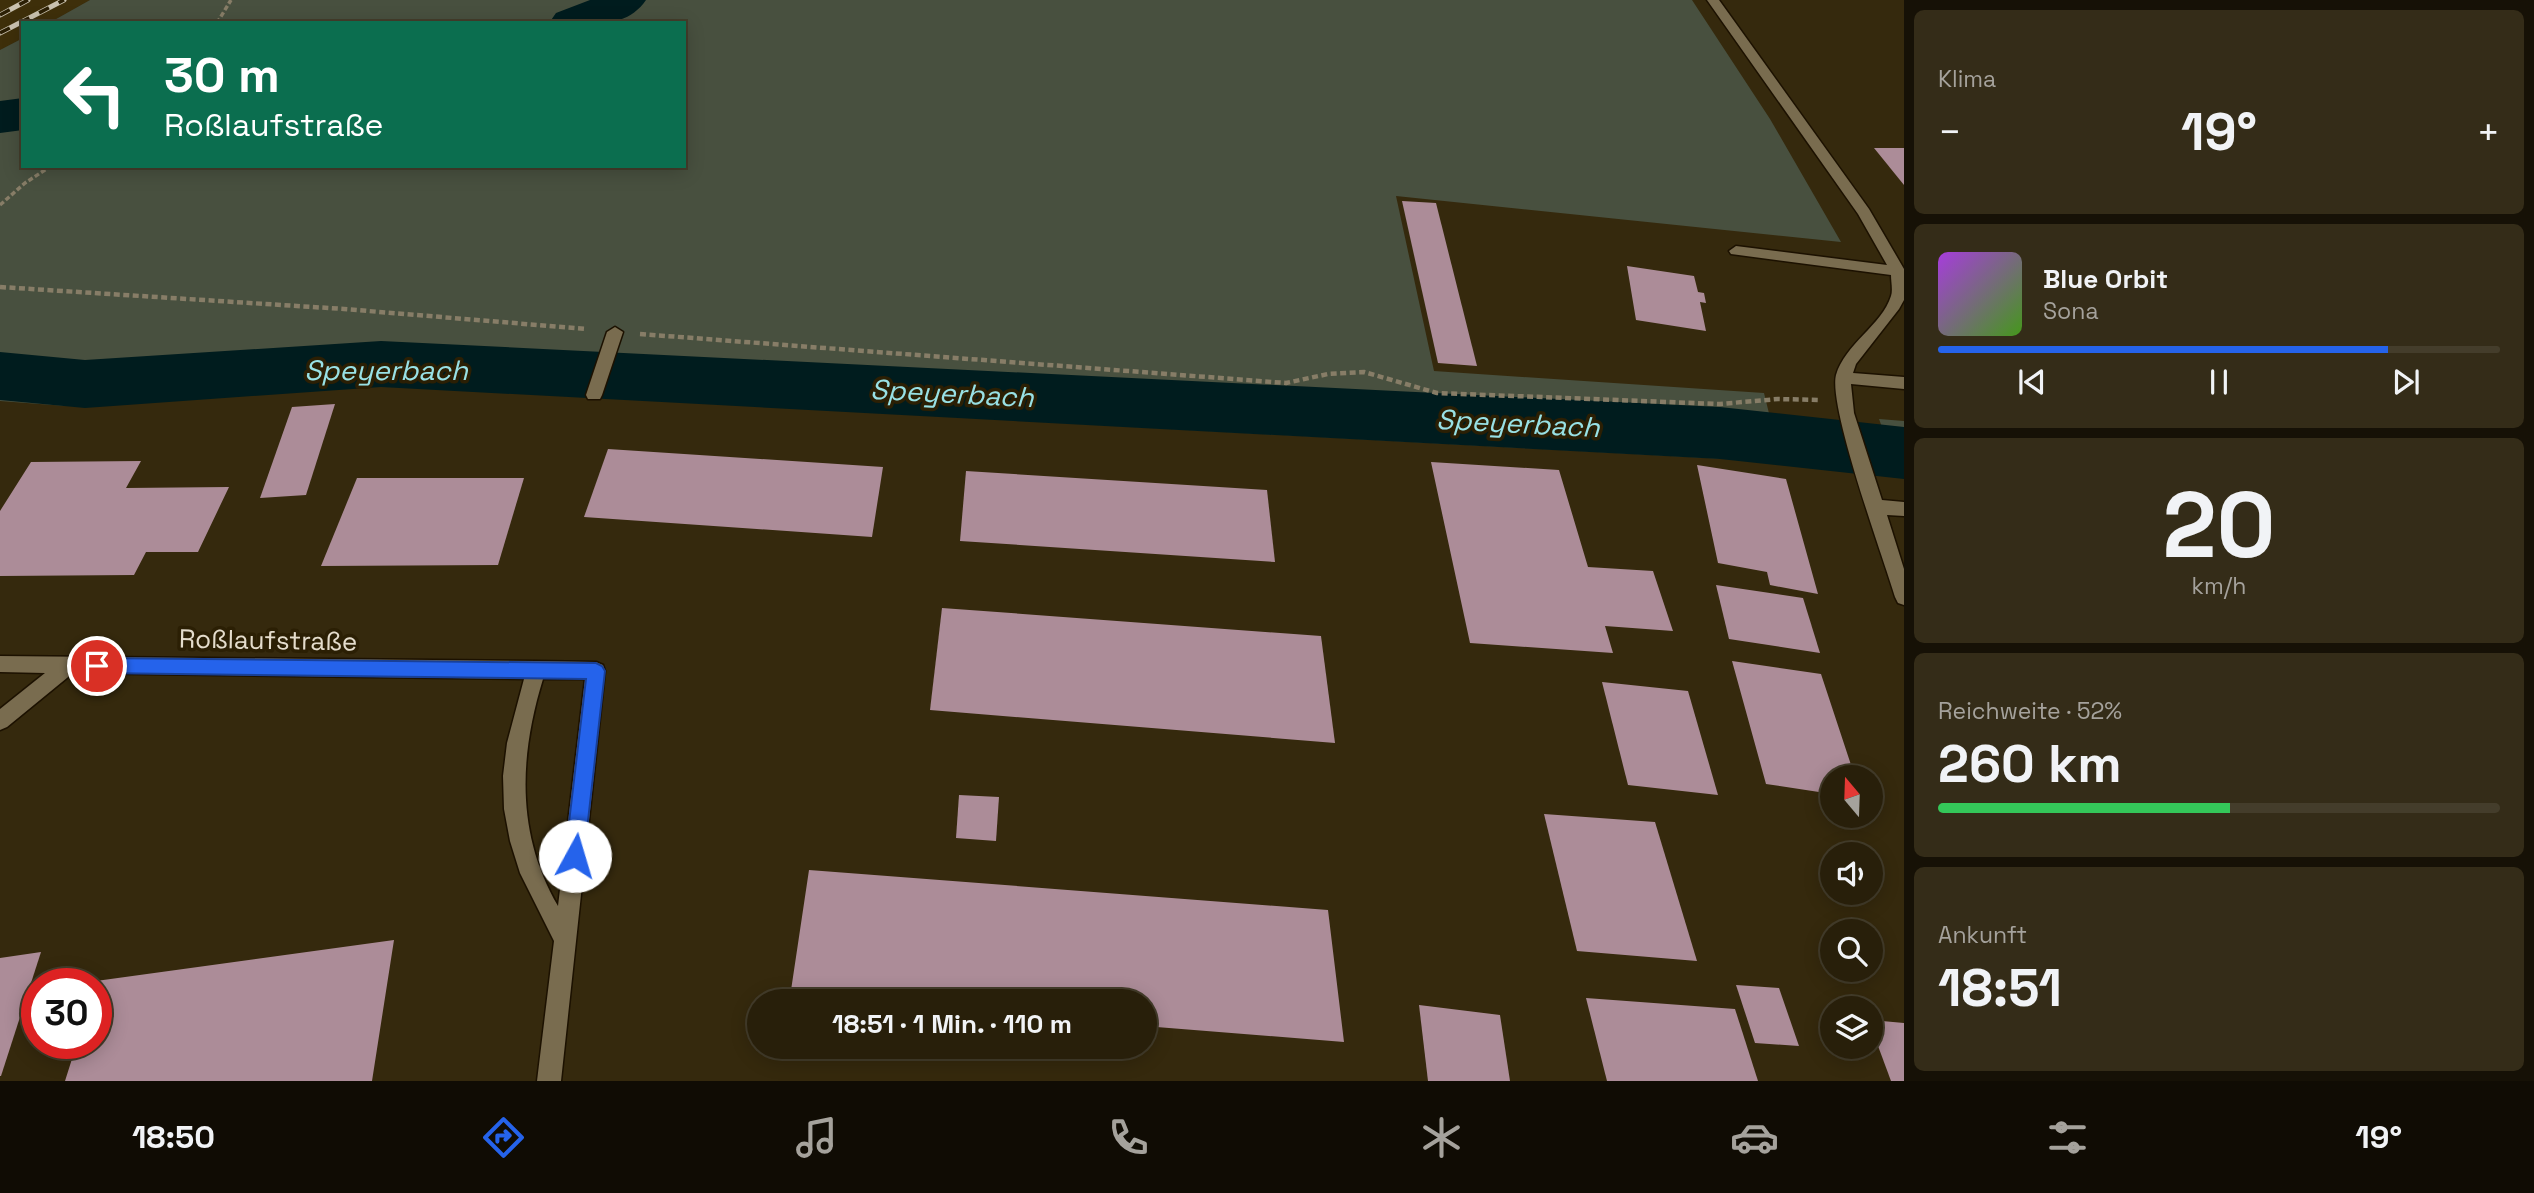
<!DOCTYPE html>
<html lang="de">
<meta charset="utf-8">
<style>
:root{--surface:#281f0a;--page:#342c18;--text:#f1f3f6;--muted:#a5a29c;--line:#443d2b;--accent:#2563eb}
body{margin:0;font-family:"Space Grotesk",sans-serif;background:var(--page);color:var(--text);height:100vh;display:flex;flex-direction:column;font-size:26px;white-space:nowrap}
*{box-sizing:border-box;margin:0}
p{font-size:23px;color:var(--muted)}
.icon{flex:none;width:38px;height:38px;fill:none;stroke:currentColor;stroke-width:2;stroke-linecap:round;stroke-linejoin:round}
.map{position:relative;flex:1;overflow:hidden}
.sheet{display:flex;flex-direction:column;gap:10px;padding:10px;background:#161106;width:630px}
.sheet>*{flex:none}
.hud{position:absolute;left:21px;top:21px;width:665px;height:147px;border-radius:0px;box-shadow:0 4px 18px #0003,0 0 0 2px var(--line);background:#0b6e4f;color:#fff;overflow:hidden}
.needle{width:46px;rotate:341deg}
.fabs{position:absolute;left:1820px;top:765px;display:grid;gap:14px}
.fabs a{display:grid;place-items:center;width:63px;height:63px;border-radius:50%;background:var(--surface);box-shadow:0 4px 18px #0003,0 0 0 2px var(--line);font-size:35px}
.speed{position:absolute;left:21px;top:968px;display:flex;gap:14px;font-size:35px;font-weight:700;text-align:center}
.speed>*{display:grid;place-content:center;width:91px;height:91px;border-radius:50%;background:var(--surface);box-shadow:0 4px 18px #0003,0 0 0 2px var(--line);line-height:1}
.speed .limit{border:10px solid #d22;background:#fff;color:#111}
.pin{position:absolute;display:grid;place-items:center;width:60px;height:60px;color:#fff;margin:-30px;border:4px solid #fff;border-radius:50%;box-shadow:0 2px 7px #0007}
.me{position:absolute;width:77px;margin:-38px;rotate:6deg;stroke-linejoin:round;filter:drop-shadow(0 0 5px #0008)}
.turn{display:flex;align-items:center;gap:24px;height:147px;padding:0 28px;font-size:32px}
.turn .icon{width:91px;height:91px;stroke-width:2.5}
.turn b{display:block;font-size:49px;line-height:60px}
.big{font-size:52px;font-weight:700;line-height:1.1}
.sheet .widget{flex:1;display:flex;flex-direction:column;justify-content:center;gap:10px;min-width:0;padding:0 24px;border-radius:10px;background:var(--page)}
.sheet .dial{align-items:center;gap:0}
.dial b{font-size:91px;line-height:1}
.song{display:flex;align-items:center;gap:21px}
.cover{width:84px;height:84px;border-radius:10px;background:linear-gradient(135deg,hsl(280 70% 55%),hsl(100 70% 35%))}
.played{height:7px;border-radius:4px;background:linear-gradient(90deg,var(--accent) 80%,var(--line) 80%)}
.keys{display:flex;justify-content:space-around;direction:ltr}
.heat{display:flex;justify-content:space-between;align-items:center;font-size:38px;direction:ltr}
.charge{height:10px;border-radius:5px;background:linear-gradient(90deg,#34c759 52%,var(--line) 0)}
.trip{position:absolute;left:747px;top:989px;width:410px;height:70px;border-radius:35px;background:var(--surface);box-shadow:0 4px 18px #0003,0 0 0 2px var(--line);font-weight:700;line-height:70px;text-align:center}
.dock{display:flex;height:112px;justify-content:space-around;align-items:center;background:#100c04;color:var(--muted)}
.dock .icon{width:49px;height:49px}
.dock .selected{color:var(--accent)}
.dock b{font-size:32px;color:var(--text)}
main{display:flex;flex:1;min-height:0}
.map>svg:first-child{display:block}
.built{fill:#3e2f0a}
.green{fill:#48503f}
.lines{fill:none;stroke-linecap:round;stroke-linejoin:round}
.river{fill:#001c1e;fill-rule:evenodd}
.building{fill:#ac8c98}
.minor-casing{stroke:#1c1100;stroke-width:3}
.path-far1{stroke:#877d67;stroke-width:3.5;stroke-dasharray:5 2.5;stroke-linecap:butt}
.path{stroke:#877d67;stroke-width:4.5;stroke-dasharray:6 3.5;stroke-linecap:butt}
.minor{fill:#796c4f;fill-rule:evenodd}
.rail-casing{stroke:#cac2b0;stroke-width:5}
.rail{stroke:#2b1f04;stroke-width:3.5;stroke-dasharray:11;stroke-linecap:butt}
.route{fill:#2563eb;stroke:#184099;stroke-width:2}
.labels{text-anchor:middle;stroke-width:7;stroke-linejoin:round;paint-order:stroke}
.street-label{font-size:26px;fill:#e4dccc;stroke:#2b1f04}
.water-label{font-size:28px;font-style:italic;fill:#98e1e5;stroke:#2b1f04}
</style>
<main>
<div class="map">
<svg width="1904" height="1081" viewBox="0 0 1904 1081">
<rect width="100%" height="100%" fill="#35290d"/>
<!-- built -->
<path class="built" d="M0,0H90L49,23H23V38L0,50Z"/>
<!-- green -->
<g class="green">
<path d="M90,0H1692L1770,119L1841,242L1396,196L1434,371L1764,393L1781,462L362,385L66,406L0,401V50L23,38V166H684V23H49Z"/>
<path d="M1879,419L1904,421V472L1898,471Z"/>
</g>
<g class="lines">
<!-- river -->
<g class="river">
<path d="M590,0H646C624,32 584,23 549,23L556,13Z"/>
<path d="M23,98V130L0,133V101Z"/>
<path d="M381,341L1720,407L1904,427V479L1720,459L381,387L85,408L0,400V352L85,360Z"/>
</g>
</g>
<!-- building -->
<g class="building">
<path d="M1874,148H1904V185Z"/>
<path d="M1402,201L1436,203L1477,366L1438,363Z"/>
<path d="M1627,266L1694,276L1698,292L1704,293L1706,303L1700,302L1706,331L1636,320Z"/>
<path d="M335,404L306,495L260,498L292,407Z"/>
<path d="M608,449L883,467L872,537L584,517Z"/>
<path d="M141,461L126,488L229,487L198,552H146L134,575L0,576V511L31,462Z"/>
<path d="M1431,462L1559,470L1588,567L1653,571L1673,631L1605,626L1613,653L1470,643Z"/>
<path d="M1697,465L1786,479L1818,594L1770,585L1767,572L1718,563Z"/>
<path d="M966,471L1267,490L1275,562L960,541Z"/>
<path d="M357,478H524L498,565L321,566Z"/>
<path d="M1716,585L1803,598L1820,653L1729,639Z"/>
<path d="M942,608L1321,636L1335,743L930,710Z"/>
<path d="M1732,661L1821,674L1855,777H1832V794L1766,784Z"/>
<path d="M1602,682L1688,691L1718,795L1628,785Z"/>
<path d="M959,795L999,797L996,841L956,838Z"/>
<path d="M1544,814L1655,822L1697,961L1577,951Z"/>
<path d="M809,870L1328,910L1344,1042L1144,1026V1001H843L790,997Z"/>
<path d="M394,940L372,1081H65L77,1043H96V981Z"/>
<path d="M41,952L1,1076H0V958Z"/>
<path d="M1736,985L1779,988L1799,1046L1755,1043Z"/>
<path d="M1586,998L1735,1009L1758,1081H1607Z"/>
<path d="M1419,1005L1500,1015L1510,1081H1428Z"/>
<path d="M1871,1020L1904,1023V1081H1891L1871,1027Z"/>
</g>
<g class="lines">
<!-- minor casing -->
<g class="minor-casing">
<g id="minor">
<path d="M1707,0H1719L1869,209L1904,269V300L1899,309L1856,364L1853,373L1904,377V389L1851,384L1854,413L1882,500L1904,502V516L1887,515L1904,569V605L1898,603L1895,597C1883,557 1828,407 1836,375C1845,344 1882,325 1891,296C1893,290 1891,282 1891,275L1731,254L1729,251L1736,246L1887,265L1858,214Z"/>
<path d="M615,327L623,332L602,395L600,399H588L586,395L607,332Z"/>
<path d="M0,656L536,661L596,662L603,665L605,671L561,1081H537L554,941L520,873L510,841L504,809L503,776L507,743L524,679L73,673L7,727L0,730V709L45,673L0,672ZM543,679H585L558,906C516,834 519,757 543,679Z"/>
</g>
</g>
<!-- path-far1 -->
<g class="path-far1">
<path d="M217,23L231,0"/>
<path d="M0,205L25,183L51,166"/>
</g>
<!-- path -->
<g class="path">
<path d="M0,287L344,309L586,329"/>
<path d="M640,334L1286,383L1328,374L1364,372L1437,393L1720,404L1778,399L1819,400"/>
</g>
<!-- minor -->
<use href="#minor" class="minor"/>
<!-- rail casing -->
<g class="rail-casing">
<g id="rail">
<path d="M0,15L28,0"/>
<path d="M0,33L64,0"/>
</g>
</g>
<!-- rail -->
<use href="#rail" class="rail"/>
</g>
<!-- route -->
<path class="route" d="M97,658L596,663L602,666L605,671L584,856L582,863L575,866L568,863L565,856L586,679L97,673L91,671L88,666L91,660Z"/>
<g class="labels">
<!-- street labels -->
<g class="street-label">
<text transform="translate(268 640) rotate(1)" y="9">Roßlaufstraße</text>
</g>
<!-- water labels -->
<g class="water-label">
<text x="386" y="380">Speyerbach</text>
<text transform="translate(952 393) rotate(3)" y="10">Speyerbach</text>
<text transform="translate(1518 423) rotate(3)" y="10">Speyerbach</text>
</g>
</g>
</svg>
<div class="fabs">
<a><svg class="needle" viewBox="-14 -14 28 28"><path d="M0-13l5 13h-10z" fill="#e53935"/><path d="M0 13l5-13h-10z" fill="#a5a29c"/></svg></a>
<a><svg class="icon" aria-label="sound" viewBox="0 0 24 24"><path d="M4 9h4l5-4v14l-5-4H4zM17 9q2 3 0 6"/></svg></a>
<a><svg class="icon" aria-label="search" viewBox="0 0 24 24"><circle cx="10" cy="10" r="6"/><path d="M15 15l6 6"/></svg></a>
<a><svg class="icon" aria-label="layers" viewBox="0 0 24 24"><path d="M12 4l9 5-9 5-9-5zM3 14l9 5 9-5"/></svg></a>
</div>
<div class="speed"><div class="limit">30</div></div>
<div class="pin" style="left:97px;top:666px;background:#d93025"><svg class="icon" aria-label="arrive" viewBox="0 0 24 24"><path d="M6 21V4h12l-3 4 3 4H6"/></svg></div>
<svg class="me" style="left:575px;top:856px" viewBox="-20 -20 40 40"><circle r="19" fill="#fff"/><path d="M0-13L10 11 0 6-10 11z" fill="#2563eb"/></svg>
<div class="trip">18:51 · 1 Min. · 110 m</div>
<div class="hud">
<div class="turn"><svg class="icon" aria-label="left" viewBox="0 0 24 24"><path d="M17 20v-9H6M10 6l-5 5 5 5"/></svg><div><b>30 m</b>Roßlaufstraße</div></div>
</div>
</div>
<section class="sheet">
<div class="widget"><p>Klima</p>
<div class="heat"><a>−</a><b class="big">19°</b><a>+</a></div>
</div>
<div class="widget">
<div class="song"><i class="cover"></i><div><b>Blue Orbit</b><p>Sona</p></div></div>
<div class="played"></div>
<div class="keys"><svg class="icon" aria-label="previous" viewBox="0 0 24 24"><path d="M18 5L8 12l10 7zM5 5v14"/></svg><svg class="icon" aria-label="pause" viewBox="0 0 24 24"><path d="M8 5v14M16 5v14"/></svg><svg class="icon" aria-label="next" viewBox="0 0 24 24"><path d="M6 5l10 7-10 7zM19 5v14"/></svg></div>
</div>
<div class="widget dial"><b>20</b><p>km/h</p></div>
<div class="widget"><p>Reichweite · 52%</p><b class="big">260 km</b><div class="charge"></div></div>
<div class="widget"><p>Ankunft</p><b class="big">18:51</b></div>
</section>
</main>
<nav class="dock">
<b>18:50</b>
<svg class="icon selected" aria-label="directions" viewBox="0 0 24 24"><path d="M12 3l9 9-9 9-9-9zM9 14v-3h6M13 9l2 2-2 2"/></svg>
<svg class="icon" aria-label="music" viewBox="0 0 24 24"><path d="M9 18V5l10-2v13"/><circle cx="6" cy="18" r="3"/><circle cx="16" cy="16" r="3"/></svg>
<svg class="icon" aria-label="phone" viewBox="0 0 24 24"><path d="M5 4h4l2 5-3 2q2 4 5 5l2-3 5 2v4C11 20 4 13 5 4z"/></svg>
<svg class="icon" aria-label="climate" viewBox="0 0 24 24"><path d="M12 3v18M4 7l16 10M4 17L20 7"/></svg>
<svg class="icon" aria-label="car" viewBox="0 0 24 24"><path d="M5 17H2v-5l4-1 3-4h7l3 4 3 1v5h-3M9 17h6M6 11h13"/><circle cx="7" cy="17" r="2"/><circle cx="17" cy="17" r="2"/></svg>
<svg class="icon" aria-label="filters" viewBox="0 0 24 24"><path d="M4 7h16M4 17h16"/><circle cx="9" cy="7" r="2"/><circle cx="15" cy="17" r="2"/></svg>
<b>19°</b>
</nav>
